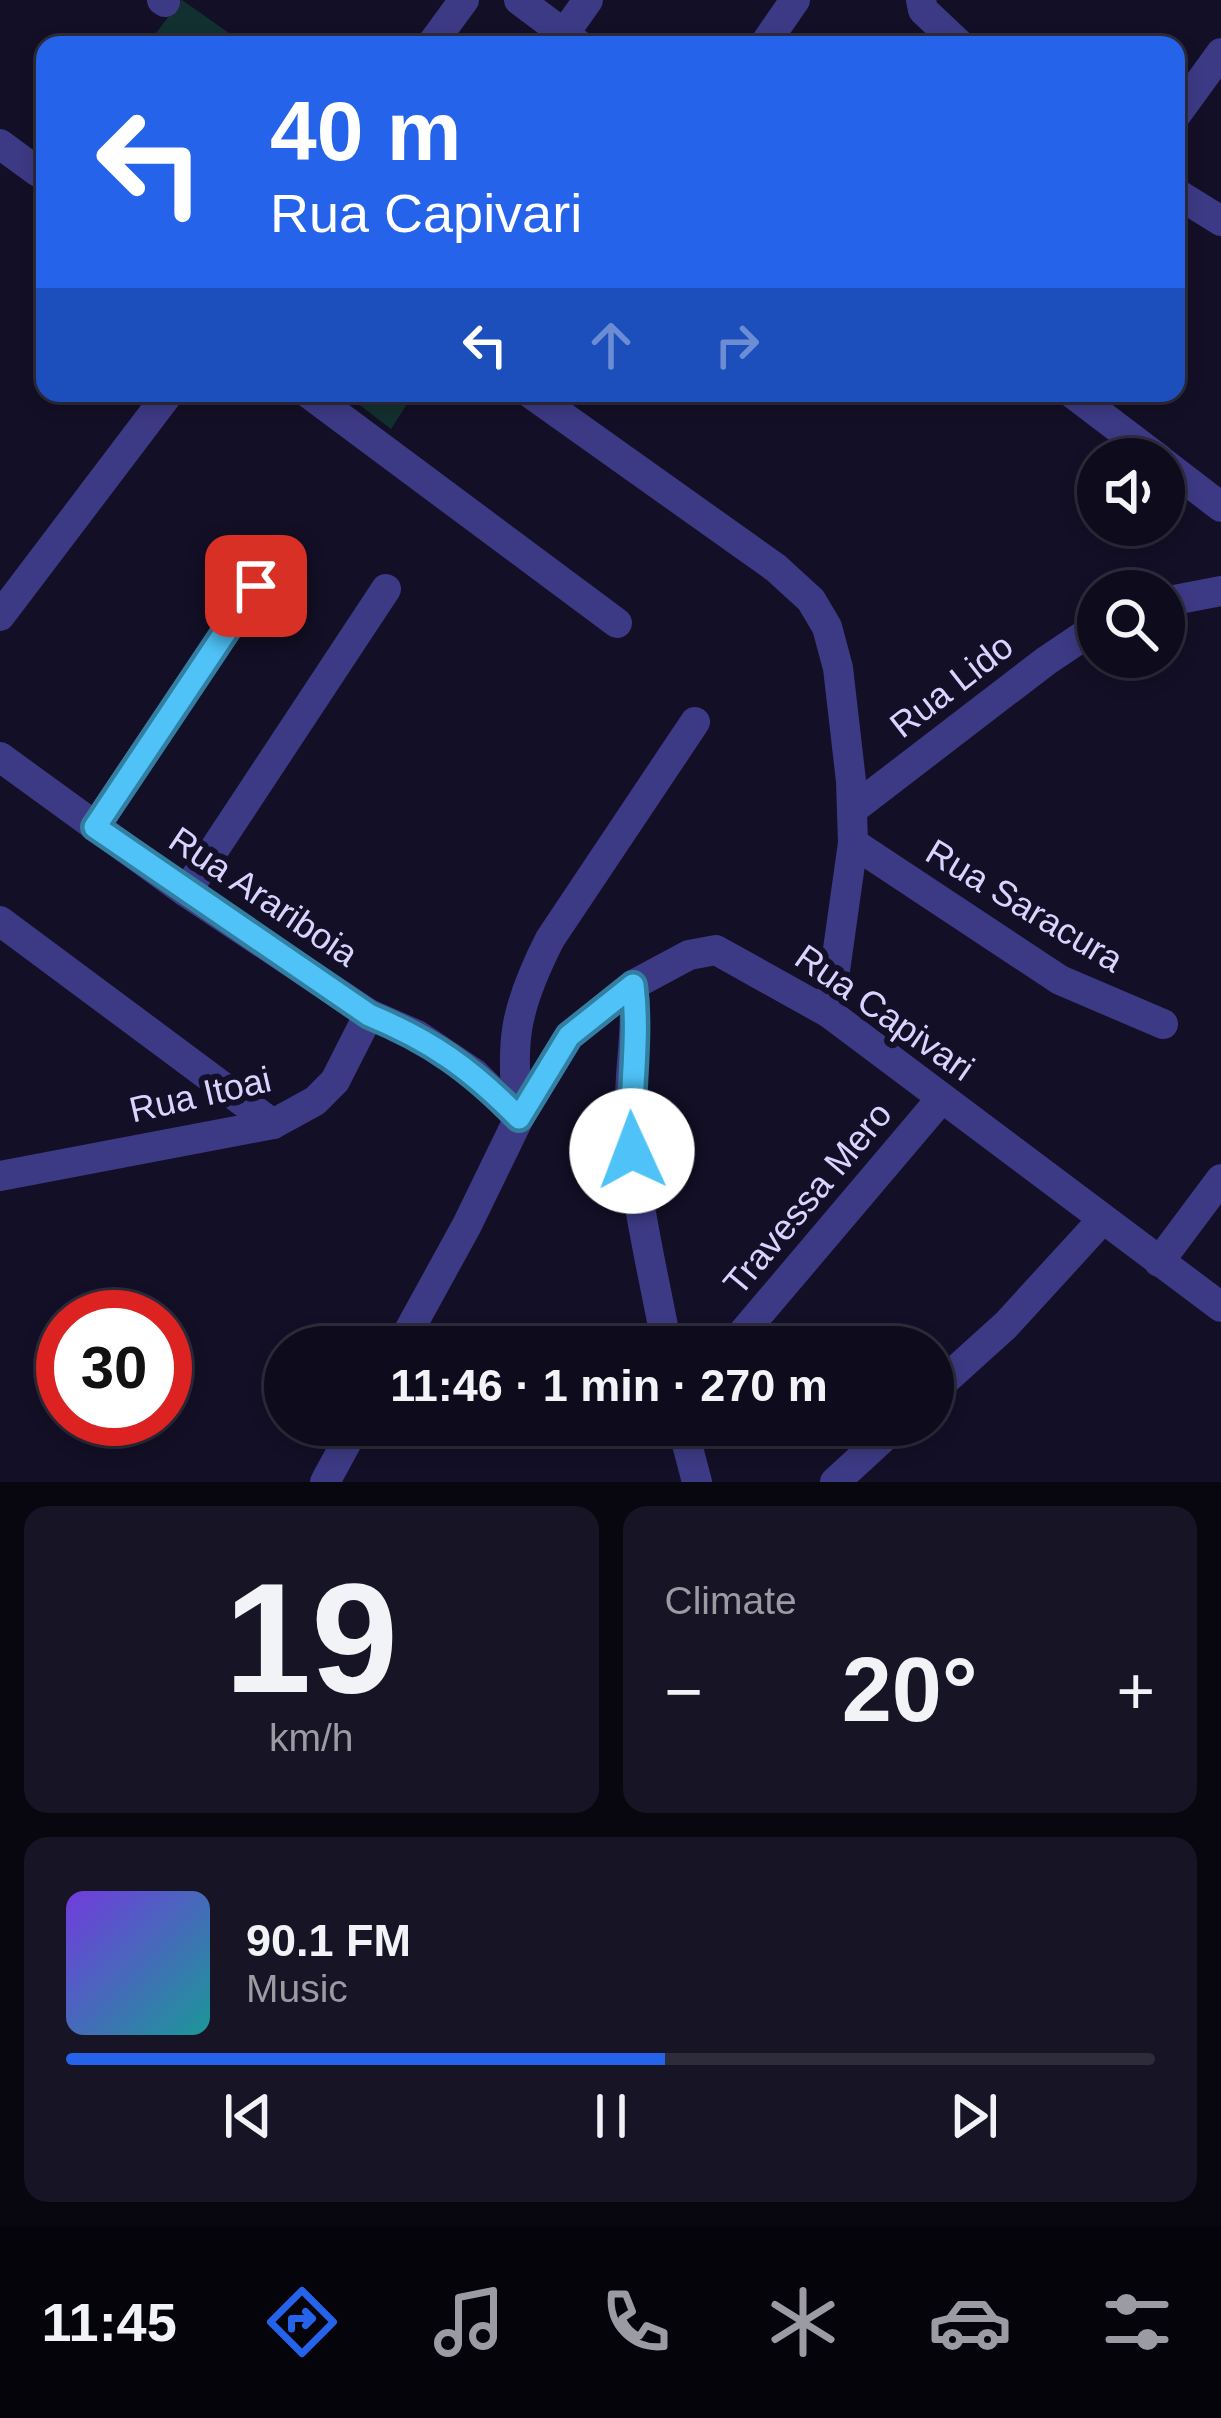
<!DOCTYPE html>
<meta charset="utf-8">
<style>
:root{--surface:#0e0b1c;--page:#171425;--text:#f1f3f6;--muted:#9b9ba3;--line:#2e2b3b;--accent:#2563eb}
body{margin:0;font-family:Arial,sans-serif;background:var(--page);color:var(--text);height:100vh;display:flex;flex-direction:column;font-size:45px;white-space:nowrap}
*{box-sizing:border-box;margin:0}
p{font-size:39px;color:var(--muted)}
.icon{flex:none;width:66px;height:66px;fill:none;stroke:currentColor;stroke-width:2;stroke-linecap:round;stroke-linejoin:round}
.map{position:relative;height:1482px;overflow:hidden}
.sheet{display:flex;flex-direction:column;gap:24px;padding:24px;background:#08060f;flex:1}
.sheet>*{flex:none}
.top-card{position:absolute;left:36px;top:36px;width:1149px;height:366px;border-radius:24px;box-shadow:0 6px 18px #0003,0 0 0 3px var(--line);background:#2563eb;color:#fff;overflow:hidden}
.fabs{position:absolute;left:1077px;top:438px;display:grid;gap:24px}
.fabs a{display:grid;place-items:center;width:108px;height:108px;border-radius:50%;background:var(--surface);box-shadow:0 6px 18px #0003,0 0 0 3px var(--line);font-size:60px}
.speed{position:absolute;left:36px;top:1290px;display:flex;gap:24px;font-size:60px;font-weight:700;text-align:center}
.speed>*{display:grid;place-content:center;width:156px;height:156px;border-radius:50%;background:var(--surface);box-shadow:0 6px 18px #0003,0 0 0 3px var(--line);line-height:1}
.speed .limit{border:18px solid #d22;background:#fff;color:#111}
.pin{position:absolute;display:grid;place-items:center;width:102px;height:102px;color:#fff;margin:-51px;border-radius:24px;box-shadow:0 6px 18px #0006}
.me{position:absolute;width:132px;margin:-66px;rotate:358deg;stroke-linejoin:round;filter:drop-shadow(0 0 9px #0008)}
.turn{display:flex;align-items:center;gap:42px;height:252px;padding:0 36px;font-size:54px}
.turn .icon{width:156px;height:156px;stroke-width:2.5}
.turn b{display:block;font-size:84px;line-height:102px}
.lanes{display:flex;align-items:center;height:114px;padding:0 36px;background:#0003;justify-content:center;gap:60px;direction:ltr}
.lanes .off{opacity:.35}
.big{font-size:90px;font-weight:600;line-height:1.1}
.sheet .widget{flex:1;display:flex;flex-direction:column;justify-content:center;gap:18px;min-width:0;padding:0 42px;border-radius:24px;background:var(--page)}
.sheet .dial{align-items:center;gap:0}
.dial b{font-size:156px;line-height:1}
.song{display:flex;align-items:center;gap:36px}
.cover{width:144px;height:144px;border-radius:18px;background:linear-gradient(135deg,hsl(260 70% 55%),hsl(180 70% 35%))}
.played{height:12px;border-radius:6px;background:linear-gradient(90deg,var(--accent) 55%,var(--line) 55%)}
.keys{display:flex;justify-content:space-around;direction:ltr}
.heat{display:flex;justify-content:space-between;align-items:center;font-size:66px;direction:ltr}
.sheet .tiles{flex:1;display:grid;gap:24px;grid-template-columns:1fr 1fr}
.widget:last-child{grid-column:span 2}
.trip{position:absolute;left:264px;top:1326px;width:690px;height:120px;border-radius:60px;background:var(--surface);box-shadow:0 6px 18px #0003,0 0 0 3px var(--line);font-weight:600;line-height:120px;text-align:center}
.tabs{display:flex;height:192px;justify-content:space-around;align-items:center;background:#06040b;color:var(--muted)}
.tabs .icon{width:84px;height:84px}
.tabs .active{color:var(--accent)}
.tabs b{font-size:54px;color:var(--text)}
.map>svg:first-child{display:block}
.green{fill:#12302f}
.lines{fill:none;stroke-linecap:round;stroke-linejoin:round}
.minor{stroke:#3d3a85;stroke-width:30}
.route-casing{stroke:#337fa1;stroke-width:30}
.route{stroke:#4fc3f7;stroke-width:21}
.labels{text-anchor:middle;stroke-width:12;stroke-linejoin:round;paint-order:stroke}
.street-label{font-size:36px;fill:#d9d4ff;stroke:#130f26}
</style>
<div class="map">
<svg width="1221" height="1482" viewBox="0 0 1221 1482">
<rect width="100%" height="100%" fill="#130f26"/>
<!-- green -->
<g class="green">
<path d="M181,0H182L246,45H147Z"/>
<path d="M344,393H414L391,429Z"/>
</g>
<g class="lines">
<!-- minor -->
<g class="minor">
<path d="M162,0L165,2"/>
<path d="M519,0L579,45"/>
<path d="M921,0L923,10L960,45"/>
<path d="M564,34L588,0"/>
<path d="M431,45L464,0"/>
<path d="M764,45L795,0"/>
<path d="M1176,115L1221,53"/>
<path d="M0,144L38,172"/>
<path d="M1176,193L1221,221"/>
<path d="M308,393L617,623"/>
<path d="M530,393L776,568L811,600L827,627L838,668L851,781L853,843L829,1013"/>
<path d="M1072,393L1159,459"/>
<path d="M1164,463L1221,507"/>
<path d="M1164,602L1221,591"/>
<path d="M0,616L169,393"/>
<path d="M0,757L186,892L369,1014L417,1035L475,1074L519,1118"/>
<path d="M853,809L1046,661L1098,626"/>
<path d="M95,827L256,586"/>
<path d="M853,843L1060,980L1163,1024"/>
<path d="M186,892L386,589"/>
<path d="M0,921L273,1124"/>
<path d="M633,985C639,1029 628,1072 630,1116C633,1193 653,1271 667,1347"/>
<path d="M519,1118C509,1042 515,1008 550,939L695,722"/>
<path d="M0,1176L273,1124L315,1101L335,1081L369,1014"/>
<path d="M1159,1262L1221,1179"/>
<path d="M400,1347L467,1225L519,1118L569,1036L633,985L689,955L716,950L829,1013L1221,1307"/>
<path d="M731,1347L941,1099"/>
<path d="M933,1391L1006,1325L1102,1220"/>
<path d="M682,1425L697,1482"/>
<path d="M325,1482L356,1425"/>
<path d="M835,1482L897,1425"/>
</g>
</g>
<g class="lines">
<!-- route casing -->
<g class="route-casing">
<path id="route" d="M256,586L95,827L369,1015C432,1041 471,1069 519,1118L569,1036L633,985C640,1040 629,1096 632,1151"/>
</g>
<!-- route -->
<use href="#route" class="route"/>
</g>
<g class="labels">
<!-- street labels -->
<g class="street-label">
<text transform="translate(951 685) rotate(-38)" y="13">Rua Lido</text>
<text transform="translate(264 896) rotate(34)" y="13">Rua Arariboia</text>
<text transform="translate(1025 905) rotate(31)" y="13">Rua Saracura</text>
<text transform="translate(885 1012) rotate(35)" y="13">Rua Capivari</text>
<text transform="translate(200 1094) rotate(-13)" y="13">Rua Itoai</text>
<text transform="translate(807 1198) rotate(-50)" y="13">Travessa Mero</text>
</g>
</g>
</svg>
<div class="fabs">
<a><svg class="icon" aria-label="sound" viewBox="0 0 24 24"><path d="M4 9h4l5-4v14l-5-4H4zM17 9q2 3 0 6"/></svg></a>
<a><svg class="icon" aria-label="search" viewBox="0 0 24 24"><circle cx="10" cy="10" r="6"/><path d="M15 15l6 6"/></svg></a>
</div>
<div class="speed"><div class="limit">30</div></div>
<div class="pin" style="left:256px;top:586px;background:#d93025"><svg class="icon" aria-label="arrive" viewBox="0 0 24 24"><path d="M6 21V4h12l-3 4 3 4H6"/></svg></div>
<svg class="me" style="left:632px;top:1151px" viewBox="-20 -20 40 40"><circle r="19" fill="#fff"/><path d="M0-13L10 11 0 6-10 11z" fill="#4fc3f7"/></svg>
<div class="trip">11:46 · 1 min · 270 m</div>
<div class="top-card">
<div class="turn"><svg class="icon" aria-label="left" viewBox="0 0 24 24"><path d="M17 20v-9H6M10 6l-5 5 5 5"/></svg><div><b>40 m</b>Rua Capivari</div></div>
<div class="lanes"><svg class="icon" aria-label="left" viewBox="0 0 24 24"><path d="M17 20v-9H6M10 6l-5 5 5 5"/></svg><svg class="icon off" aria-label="ahead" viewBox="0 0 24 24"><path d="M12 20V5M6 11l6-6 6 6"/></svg><svg class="icon off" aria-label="right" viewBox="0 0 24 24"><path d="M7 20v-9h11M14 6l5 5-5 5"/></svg></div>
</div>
</div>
<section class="sheet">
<div class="tiles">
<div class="widget dial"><b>19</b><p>km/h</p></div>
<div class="widget"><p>Climate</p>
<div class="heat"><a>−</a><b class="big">20°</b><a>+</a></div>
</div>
<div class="widget">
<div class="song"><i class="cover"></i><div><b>90.1 FM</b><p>Music</p></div></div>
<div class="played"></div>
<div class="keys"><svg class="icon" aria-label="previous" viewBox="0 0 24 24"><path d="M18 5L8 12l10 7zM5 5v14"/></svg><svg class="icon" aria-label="pause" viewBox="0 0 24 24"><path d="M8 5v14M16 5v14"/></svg><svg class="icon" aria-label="next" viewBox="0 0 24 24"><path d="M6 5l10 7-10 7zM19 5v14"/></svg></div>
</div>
</div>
</section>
<nav class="tabs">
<b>11:45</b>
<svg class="icon active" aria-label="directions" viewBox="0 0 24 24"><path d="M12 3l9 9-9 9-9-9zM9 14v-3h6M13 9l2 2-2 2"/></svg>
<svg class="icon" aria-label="music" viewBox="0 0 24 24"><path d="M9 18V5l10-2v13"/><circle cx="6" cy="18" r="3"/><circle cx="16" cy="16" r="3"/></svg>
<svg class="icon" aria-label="phone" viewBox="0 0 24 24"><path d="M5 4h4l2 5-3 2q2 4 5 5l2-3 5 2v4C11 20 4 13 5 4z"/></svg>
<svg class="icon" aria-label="climate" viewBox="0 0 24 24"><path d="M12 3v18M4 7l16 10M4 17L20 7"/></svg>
<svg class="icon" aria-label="car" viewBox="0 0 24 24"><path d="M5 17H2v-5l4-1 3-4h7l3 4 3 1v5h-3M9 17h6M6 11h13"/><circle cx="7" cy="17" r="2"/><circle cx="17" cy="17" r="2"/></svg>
<svg class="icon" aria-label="filters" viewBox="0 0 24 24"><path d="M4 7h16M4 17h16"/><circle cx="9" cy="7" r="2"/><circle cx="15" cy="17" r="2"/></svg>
</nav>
